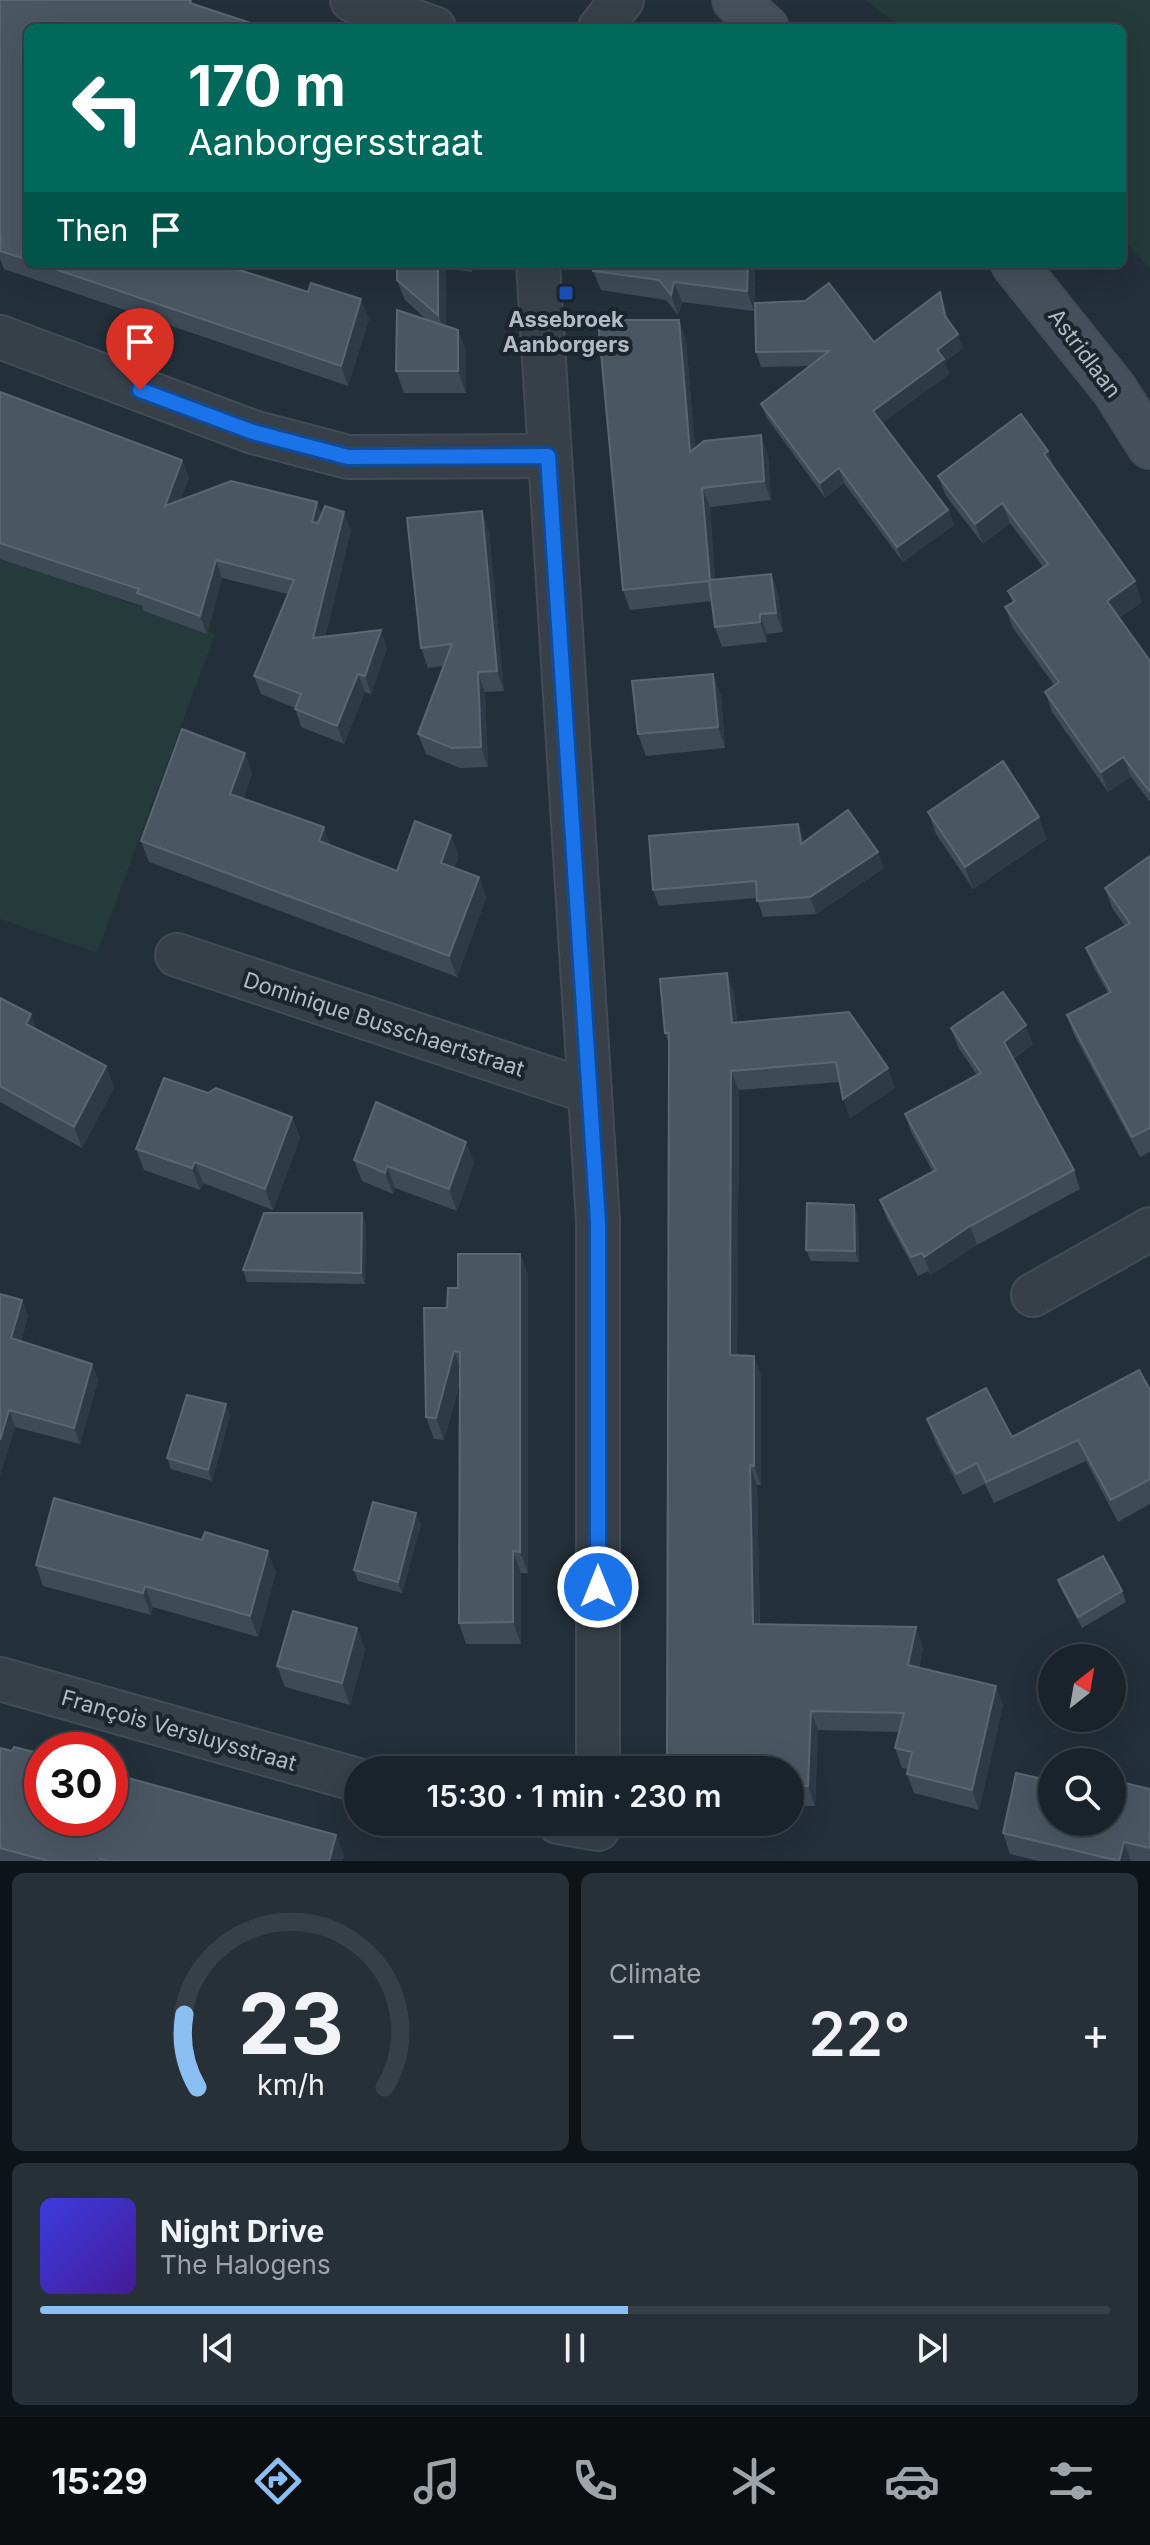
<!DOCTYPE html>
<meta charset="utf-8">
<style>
:root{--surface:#1a232b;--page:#272f37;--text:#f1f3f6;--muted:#9fa4a9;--line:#384047;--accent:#8bbef1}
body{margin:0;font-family:Inter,sans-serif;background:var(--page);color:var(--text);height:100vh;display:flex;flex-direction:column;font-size:30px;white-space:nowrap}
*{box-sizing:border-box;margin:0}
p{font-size:26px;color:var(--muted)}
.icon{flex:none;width:44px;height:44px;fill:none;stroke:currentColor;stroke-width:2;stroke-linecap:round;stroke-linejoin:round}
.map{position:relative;height:1861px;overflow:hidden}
.details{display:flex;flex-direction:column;gap:12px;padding:12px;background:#0e1318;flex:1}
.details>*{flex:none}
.hud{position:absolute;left:24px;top:24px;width:1102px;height:244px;border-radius:12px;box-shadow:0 8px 32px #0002,0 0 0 2px var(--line);background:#00695c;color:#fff;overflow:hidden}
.needle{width:52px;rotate:31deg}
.controls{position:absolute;left:1038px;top:1644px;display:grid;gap:16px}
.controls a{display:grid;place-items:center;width:88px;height:88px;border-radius:50%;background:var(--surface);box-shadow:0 8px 32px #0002,0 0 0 2px var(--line);font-size:40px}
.speed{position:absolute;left:24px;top:1732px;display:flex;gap:16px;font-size:40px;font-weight:700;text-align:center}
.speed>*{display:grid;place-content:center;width:104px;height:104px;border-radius:50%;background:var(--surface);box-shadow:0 8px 32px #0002,0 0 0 2px var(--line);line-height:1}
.speed .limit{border:12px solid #d22;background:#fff;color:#111}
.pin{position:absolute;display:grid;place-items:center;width:68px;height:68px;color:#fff;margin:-82px -34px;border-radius:50% 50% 50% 0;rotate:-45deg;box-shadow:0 0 8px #0007}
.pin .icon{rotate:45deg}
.me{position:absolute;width:88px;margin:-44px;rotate:0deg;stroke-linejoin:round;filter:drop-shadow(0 0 6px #0008)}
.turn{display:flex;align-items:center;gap:28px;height:168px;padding:0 32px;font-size:36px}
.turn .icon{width:104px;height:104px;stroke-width:2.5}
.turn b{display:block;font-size:56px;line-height:68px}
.then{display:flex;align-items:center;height:76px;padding:0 32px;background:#0003;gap:16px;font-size:30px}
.big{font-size:60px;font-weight:600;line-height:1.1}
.details .widget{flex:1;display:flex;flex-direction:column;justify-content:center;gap:12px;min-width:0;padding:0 28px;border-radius:12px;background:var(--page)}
.details .dial{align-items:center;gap:0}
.dial svg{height:208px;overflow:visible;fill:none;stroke:var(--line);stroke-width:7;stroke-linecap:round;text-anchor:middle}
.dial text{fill:var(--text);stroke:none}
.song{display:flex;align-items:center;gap:24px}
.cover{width:96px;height:96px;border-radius:12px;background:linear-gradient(135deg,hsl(240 70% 55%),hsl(260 70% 35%))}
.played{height:8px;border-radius:4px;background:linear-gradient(90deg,var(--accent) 55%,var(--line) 55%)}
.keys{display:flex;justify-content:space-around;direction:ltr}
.heat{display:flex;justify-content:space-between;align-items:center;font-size:44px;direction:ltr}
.details .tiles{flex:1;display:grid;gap:12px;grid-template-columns:1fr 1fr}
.widget:last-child{grid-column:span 2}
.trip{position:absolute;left:344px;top:1756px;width:460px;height:80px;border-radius:40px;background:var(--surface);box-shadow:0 8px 32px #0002,0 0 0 2px var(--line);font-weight:600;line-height:80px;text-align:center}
.tab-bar{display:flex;height:128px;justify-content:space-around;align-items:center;background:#0a0e11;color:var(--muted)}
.tab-bar .icon{width:56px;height:56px}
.tab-bar .current{color:var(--accent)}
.tab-bar b{font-size:36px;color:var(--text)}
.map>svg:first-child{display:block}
.green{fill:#253a3a}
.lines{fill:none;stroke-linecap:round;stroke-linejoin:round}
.street-casing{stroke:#434c55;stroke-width:46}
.secondary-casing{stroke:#434c55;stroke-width:48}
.street{stroke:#374049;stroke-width:42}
.secondary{stroke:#45505c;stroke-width:44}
.wall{fill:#3e4b57}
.shaded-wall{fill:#2e3b46}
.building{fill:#4a5763;stroke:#5a6772;stroke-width:2}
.route-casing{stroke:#114b97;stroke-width:20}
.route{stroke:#1a73e8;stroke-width:14}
.transit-dot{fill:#1a4fb4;stroke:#1c252e;stroke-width:3}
.labels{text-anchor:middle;stroke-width:8;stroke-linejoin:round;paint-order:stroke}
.poi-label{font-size:22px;font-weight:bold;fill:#b2bbc5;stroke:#1c252e}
.street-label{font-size:22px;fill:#b2bbc5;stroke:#1c252e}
</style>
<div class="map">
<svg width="1150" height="1861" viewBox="0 0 1150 1861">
<rect width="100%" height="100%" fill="#232f39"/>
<!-- green -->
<g class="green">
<path d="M865,0H1150V269L1122,238V28H903Z"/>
<path d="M0,556L215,634L97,953L0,919Z"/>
</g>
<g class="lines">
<!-- street casing -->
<g class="street-casing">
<g id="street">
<path d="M352,0L434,28"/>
<path d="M600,28L622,0"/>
<path d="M538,264L598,1222V1770"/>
<path d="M0,337L253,432L348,457L548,456"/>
<path d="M177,955L590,1092"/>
<path d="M1033,1295L1150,1229"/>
<path d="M0,1679L358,1780"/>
<path d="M558,1822L598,1829"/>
</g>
</g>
<!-- secondary casing -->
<g class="secondary-casing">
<g id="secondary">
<path d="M735,0L766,28"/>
<path d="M1014,264L1114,389L1150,446"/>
</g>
</g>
<!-- street -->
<use href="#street" class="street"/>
<!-- secondary -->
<use href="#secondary" class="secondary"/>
</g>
<!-- wall -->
<g class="wall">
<path d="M0,0L193,3L266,28H28V264H221L369,319L348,386L4,269L0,259Z"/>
<path d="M397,264H473L472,272L446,268V325L458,330L466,351V393H404L396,371L427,320L405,300L397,280Z"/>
<path d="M593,264H753L755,270L754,311L682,302L678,315L666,300L601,290L593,271Z"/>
<path d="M940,292L945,306L948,321L963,348L945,362L949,374L882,423L948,510L954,525L903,562L844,483L825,498L767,418L761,404L809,366L761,367L756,352L874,342Z"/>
<path d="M679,320L686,340L695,448L768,455L771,500L710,507L715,580L771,574L778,594L783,632L767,634V642L722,647L715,627L712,601L630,610L623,590Z"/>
<path d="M0,392L182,460L189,478L180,500L317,502L321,515L351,530L325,637L387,648L371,694L365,692L344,744L301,727L295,708L261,694L254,676L288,594L222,578L207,634L144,611L142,606L0,559Z"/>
<path d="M1048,451L1054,468L1142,602L1119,618L1150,661V802L1131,777L1108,792L1052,712L1045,692L1054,685L1013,628L1005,607L1013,603L1008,591L1043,567L1010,523L983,544L946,496L938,476Z"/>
<path d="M489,531L504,691L485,692L488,767L460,768L426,754L418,734L444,666L428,668L421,648Z"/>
<path d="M721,695L725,748L646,756L638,734Z"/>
<path d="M245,753L252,774L243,799L331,845L397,871L459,856L454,868L479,877L486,898L457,977L149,862L141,841Z"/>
<path d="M928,812L1047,839L973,889L936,834Z"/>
<path d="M804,842L884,868L816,914L763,917L757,898L659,906L653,890Z"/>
<path d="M1150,856V1152L1140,1157L1074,1035L1067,1015L1108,993L1094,968L1086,948L1125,926L1112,908L1105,888Z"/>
<path d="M734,992L737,1022L849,1012L895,1088L850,1118L840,1082L739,1090L737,1355L761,1375V1485H757L760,1624L923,1647L919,1668L1003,1705L979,1810L914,1793L907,1774L908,1769L902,1768L895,1748L899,1732L818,1730L815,1806H790V1770H667L669,1045L665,1033Z"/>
<path d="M0,998L37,1029L106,1066L114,1088L82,1148L0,1102Z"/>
<path d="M951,1028L1033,1044L1013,1059L1074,1170L1080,1189L977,1245L931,1275L928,1271L918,1276L887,1219L880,1200L933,1172L911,1132L905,1114L977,1075L958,1047Z"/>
<path d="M208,1093L292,1117L300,1138L273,1210L203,1183L200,1190L144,1170L136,1149Z"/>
<path d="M466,1142L474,1163L457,1211L395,1188L393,1194L362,1181L354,1160Z"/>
<path d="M854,1205L858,1216L859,1262L811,1261L806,1250Z"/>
<path d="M366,1224L365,1284L247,1282L243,1270Z"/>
<path d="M520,1254L528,1275V1573H521V1644H466L459,1623L460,1382L444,1440L434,1439L426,1417L447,1308L458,1288Z"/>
<path d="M0,1294L22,1300L28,1316L21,1341L92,1364L98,1380L80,1444L15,1427L0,1475Z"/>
<path d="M1150,1390V1504L1118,1522L1086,1461L994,1503L985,1484L963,1495L935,1441L927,1419L1012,1437Z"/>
<path d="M230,1415L212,1481L171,1469L167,1458Z"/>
<path d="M421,1524L402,1593L358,1581L354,1570Z"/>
<path d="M36,1565L276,1572L258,1637L153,1607L151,1615L43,1586Z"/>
<path d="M1058,1580L1122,1591L1126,1602L1082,1628L1062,1591Z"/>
<path d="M357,1628L365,1650L350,1705L285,1687L277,1666Z"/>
<path d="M0,1748L336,1835L344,1856L342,1861H0Z"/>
<path d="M1043,1779L1150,1789V1861H1038L1010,1854L1003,1833Z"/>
</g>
<!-- shaded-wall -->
<g class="shaded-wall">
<path d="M438,264H444L446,268V335L438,315Z"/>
<path d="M748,264H753L755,270L754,311L747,291Z"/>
<path d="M674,282L682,302L678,315L671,295Z"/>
<path d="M940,292L945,306L951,331L945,316Z"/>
<path d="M361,299L369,319L348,386L341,366Z"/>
<path d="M679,320L686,340L697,472L690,452Z"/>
<path d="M458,330L466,351V393L458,371Z"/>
<path d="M958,334L963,348L945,362L949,374L879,426L873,411L937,350Z"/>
<path d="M761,435L768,455L771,500L764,481Z"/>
<path d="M1048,451L1055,471L1044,454Z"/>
<path d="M182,460L189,478L172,524L165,506Z"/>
<path d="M839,468L844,483L825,498L820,483Z"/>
<path d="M702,488L710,507L717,600L710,580Z"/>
<path d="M317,502L323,520L319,539L312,522Z"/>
<path d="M1002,503L1010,523L983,544L975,524Z"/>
<path d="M948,510L954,525L903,562L897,547Z"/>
<path d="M482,511L489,531L504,691L497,671Z"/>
<path d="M344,512L351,530L320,656L313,638Z"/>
<path d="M216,560L222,578L207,634L200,616Z"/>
<path d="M771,574L778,594L783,632L776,613Z"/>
<path d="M1135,581L1142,602L1115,621L1107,601Z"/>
<path d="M760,614L767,634V642L760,622Z"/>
<path d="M381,630L387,648L371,694L365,676Z"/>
<path d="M478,672L485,692L488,767L481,747Z"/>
<path d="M358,674L365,692L344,744L337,726Z"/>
<path d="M713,674L721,695L725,748L718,727Z"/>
<path d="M245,753L252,774L237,815L230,794Z"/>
<path d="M1123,757L1131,777L1108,792L1101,772Z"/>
<path d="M1039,817L1047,839L973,889L965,867Z"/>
<path d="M798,824L804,840L807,860L801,844Z"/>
<path d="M324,827L332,848L319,841Z"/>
<path d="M451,835L459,856L448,884L441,863Z"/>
<path d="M878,852L884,868L816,914L810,897Z"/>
<path d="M479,877L486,898L457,977L449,956Z"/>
<path d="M727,973L734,992L739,1042L732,1023Z"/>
<path d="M31,1014L39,1035L26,1024Z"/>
<path d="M1026,1025L1033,1044L1010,1060L1004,1042Z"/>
<path d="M106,1066L114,1088L82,1148L74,1127Z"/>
<path d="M888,1068L895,1088L850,1118L843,1099Z"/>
<path d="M731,1071L739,1090L737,1375L730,1355Z"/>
<path d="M292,1117L300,1138L273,1210L265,1189Z"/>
<path d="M466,1142L474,1163L457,1211L449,1189Z"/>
<path d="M195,1162L203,1183L200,1190L192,1168Z"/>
<path d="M387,1166L395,1188L393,1194L385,1173Z"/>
<path d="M854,1205L858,1216L859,1262L855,1251Z"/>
<path d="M362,1213L366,1224L365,1284L361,1273Z"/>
<path d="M970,1226L977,1245L931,1275L924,1257Z"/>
<path d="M520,1254L528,1275V1573L520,1552Z"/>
<path d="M22,1300L28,1316L17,1354L11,1338Z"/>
<path d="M454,1351L462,1372L444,1440L436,1418Z"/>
<path d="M754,1356L761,1375V1485L754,1466Z"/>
<path d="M92,1364L98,1380L80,1444L74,1428Z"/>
<path d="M226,1404L230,1415L212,1481L208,1470Z"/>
<path d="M9,1410L15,1427L0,1475V1440Z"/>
<path d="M750,1465L757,1485L760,1644L753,1624Z"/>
<path d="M416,1513L421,1524L402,1593L398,1582Z"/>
<path d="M268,1551L276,1572L258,1637L250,1616Z"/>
<path d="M513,1551L521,1573V1644L513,1622Z"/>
<path d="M145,1586L153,1607L151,1615L143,1593Z"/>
<path d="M916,1627L923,1647L915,1685L908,1665Z"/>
<path d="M357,1628L365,1650L350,1705L342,1683Z"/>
<path d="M996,1686L1003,1705L979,1810L972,1790Z"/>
<path d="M811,1711L818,1730L815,1806L808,1786Z"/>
<path d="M336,1835L344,1856L342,1861H329Z"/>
<path d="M1124,1842L1131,1861H1120Z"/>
</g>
<!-- building -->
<g class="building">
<path d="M0,0H191L190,3L266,28H91L81,24L79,28H28V180L26,186L28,187V260L0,251L1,236H0Z"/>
<path d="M40,264H221L308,292L311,283L361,299L341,366Z"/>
<path d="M397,264H438V315L397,280Z"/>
<path d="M593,264H748L747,291L674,282L671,295L659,280L593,271Z"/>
<path d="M829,283L874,342L940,292L945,316L958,334L937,350L944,359L873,411L948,510L897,547L839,468L820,483L761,404L829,351L756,352L755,303L805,301Z"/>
<path d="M397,310L458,330V371H396Z"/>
<path d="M598,320H679L690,452L704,441L761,435L764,481L702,488L710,580L771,574L776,613L760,614V622L715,627L709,581L623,590Z"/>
<path d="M0,392L182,460L165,506L231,481L317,502L312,522L318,523L325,506L344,512L313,638L381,630L365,676L358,674L337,726L295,709L301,694L254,676L294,580L216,560L200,616L137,593L139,589L0,543Z"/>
<path d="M1021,414L1048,451L1044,454L1135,581L1107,601L1150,661V792L1123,757L1101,772L1045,692L1059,682L1005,607L1015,601L1008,591L1048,564L1002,503L975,524L938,476Z"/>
<path d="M482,511L497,671L478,672L481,747L452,748L418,734L452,644L421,648L407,518Z"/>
<path d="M713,674L718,727L638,734L632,681Z"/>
<path d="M182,729L245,753L230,794L324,827L319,841L397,871L415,821L451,835L441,863L479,877L449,956L141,841Z"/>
<path d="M1003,761L1039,817L965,867L928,812Z"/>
<path d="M848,810L878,852L810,897L757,901L756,881L653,890L649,836L798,824L801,844Z"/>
<path d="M1150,856V1128L1132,1137L1067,1015L1111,992L1086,948L1130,923L1105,888Z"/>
<path d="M727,973L732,1023L849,1012L888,1068L843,1099L836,1062L731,1071L730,1355L754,1356V1466L750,1465L753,1624L916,1627L908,1665L996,1686L972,1790L907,1774L912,1752L895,1748L904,1713L811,1711L808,1786H790V1770H667L669,1033H665L660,979Z"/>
<path d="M1003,992L1026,1025L1004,1042L1074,1170L970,1226L924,1257L922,1253L911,1257L880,1200L936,1170L905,1114L981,1073L951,1028Z"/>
<path d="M0,998L31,1014L26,1024L106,1066L74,1127L0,1086Z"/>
<path d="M164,1078L208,1093L216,1088L292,1117L265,1189L195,1162L192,1168L136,1149Z"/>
<path d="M376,1102L466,1142L449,1189L387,1166L385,1173L354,1160Z"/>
<path d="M807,1203L854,1205L855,1251L806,1250Z"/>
<path d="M264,1213H362L361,1273L243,1270Z"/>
<path d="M458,1254H520V1552L513,1551V1622L459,1623L460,1352L454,1351L436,1418L426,1417L424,1308H447L448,1288H458Z"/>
<path d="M0,1294L22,1300L11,1338L92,1364L74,1428L9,1410L0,1440Z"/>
<path d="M1139,1370L1150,1390V1479L1111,1500L1078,1440L986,1482L977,1463L956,1474L927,1419L986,1388L1012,1437Z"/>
<path d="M187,1395L226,1404L208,1470L167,1458Z"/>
<path d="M54,1498L202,1540L205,1532L268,1551L250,1616L145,1586L143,1593L36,1565Z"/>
<path d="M373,1502L416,1513L398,1582L354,1570Z"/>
<path d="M1103,1556L1122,1591L1078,1617L1058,1580Z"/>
<path d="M293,1611L357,1628L342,1683L277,1666Z"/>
<path d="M14,1747L42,1754V1818H110V1773L336,1835L329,1861H109L100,1859L99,1861H48L0,1848V1748L12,1751Z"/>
<path d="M1046,1765L1052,1766V1822H1112V1780L1150,1789V1848L1124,1842L1119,1861L1003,1833L1016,1773L1043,1779Z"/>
</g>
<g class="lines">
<!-- route casing -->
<g class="route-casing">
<path id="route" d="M140,390L253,432L348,457L548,456L598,1222V1587"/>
</g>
<!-- route -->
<use href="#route" class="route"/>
</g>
<!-- markers -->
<rect class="transit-dot" x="558" y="285" width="16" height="16" rx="4"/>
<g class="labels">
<!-- poi labels -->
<g class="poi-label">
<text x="566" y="327">Assebroek<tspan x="566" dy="25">Aanborgers</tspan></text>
</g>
<!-- street labels -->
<g class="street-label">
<text transform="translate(1085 353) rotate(53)" y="8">Astridlaan</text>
<text transform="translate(384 1024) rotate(18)" y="8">Dominique Busschaertstraat</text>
<text transform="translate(179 1730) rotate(16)" y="8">François Versluysstraat</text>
</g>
</g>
</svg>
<div class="controls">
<a><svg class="needle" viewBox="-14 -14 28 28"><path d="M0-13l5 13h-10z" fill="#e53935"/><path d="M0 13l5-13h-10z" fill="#9fa4a9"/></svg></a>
<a><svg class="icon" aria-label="search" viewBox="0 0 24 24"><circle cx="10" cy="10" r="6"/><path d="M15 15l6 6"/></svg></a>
</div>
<div class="speed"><div class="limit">30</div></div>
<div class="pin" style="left:140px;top:390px;background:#d93025"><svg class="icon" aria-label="arrive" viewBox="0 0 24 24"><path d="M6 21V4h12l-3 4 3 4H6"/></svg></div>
<svg class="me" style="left:598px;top:1587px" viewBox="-20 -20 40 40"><circle r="17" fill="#1a73e8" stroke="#fff" stroke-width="3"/><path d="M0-11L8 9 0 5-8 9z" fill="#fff"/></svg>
<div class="trip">15:30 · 1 min · 230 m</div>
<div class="hud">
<div class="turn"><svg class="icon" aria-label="left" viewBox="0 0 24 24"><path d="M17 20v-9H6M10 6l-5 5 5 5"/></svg><div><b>170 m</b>Aanborgersstraat</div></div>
<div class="then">Then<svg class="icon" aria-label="arrive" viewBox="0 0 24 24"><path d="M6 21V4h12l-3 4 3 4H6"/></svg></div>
</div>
</div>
<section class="details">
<div class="tiles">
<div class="widget dial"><svg viewBox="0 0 100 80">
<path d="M14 69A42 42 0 1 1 86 69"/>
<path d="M14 69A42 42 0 0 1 9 41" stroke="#8bbef1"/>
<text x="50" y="56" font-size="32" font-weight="700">23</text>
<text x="50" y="72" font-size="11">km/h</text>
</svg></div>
<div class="widget"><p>Climate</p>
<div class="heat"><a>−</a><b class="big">22°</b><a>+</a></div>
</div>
<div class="widget">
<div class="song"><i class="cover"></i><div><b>Night Drive</b><p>The Halogens</p></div></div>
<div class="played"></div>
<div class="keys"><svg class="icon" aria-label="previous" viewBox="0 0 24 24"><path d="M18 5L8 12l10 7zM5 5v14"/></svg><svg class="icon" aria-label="pause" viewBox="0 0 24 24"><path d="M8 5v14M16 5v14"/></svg><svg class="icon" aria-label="next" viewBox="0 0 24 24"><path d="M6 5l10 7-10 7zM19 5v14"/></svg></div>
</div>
</div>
</section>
<nav class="tab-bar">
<b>15:29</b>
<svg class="icon current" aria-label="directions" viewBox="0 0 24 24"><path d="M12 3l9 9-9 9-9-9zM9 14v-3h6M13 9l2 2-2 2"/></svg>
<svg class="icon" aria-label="music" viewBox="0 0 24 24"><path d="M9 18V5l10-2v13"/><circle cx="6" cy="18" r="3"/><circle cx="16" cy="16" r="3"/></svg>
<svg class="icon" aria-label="phone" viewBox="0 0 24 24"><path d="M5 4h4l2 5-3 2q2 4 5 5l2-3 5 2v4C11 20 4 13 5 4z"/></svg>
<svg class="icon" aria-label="climate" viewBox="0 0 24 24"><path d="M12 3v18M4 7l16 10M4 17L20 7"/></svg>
<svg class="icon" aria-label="car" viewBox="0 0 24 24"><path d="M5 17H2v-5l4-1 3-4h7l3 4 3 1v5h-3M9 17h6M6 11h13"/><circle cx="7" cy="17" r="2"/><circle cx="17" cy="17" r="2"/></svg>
<svg class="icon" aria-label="filters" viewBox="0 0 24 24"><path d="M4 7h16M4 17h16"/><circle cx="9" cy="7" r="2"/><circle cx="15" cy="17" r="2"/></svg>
</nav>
